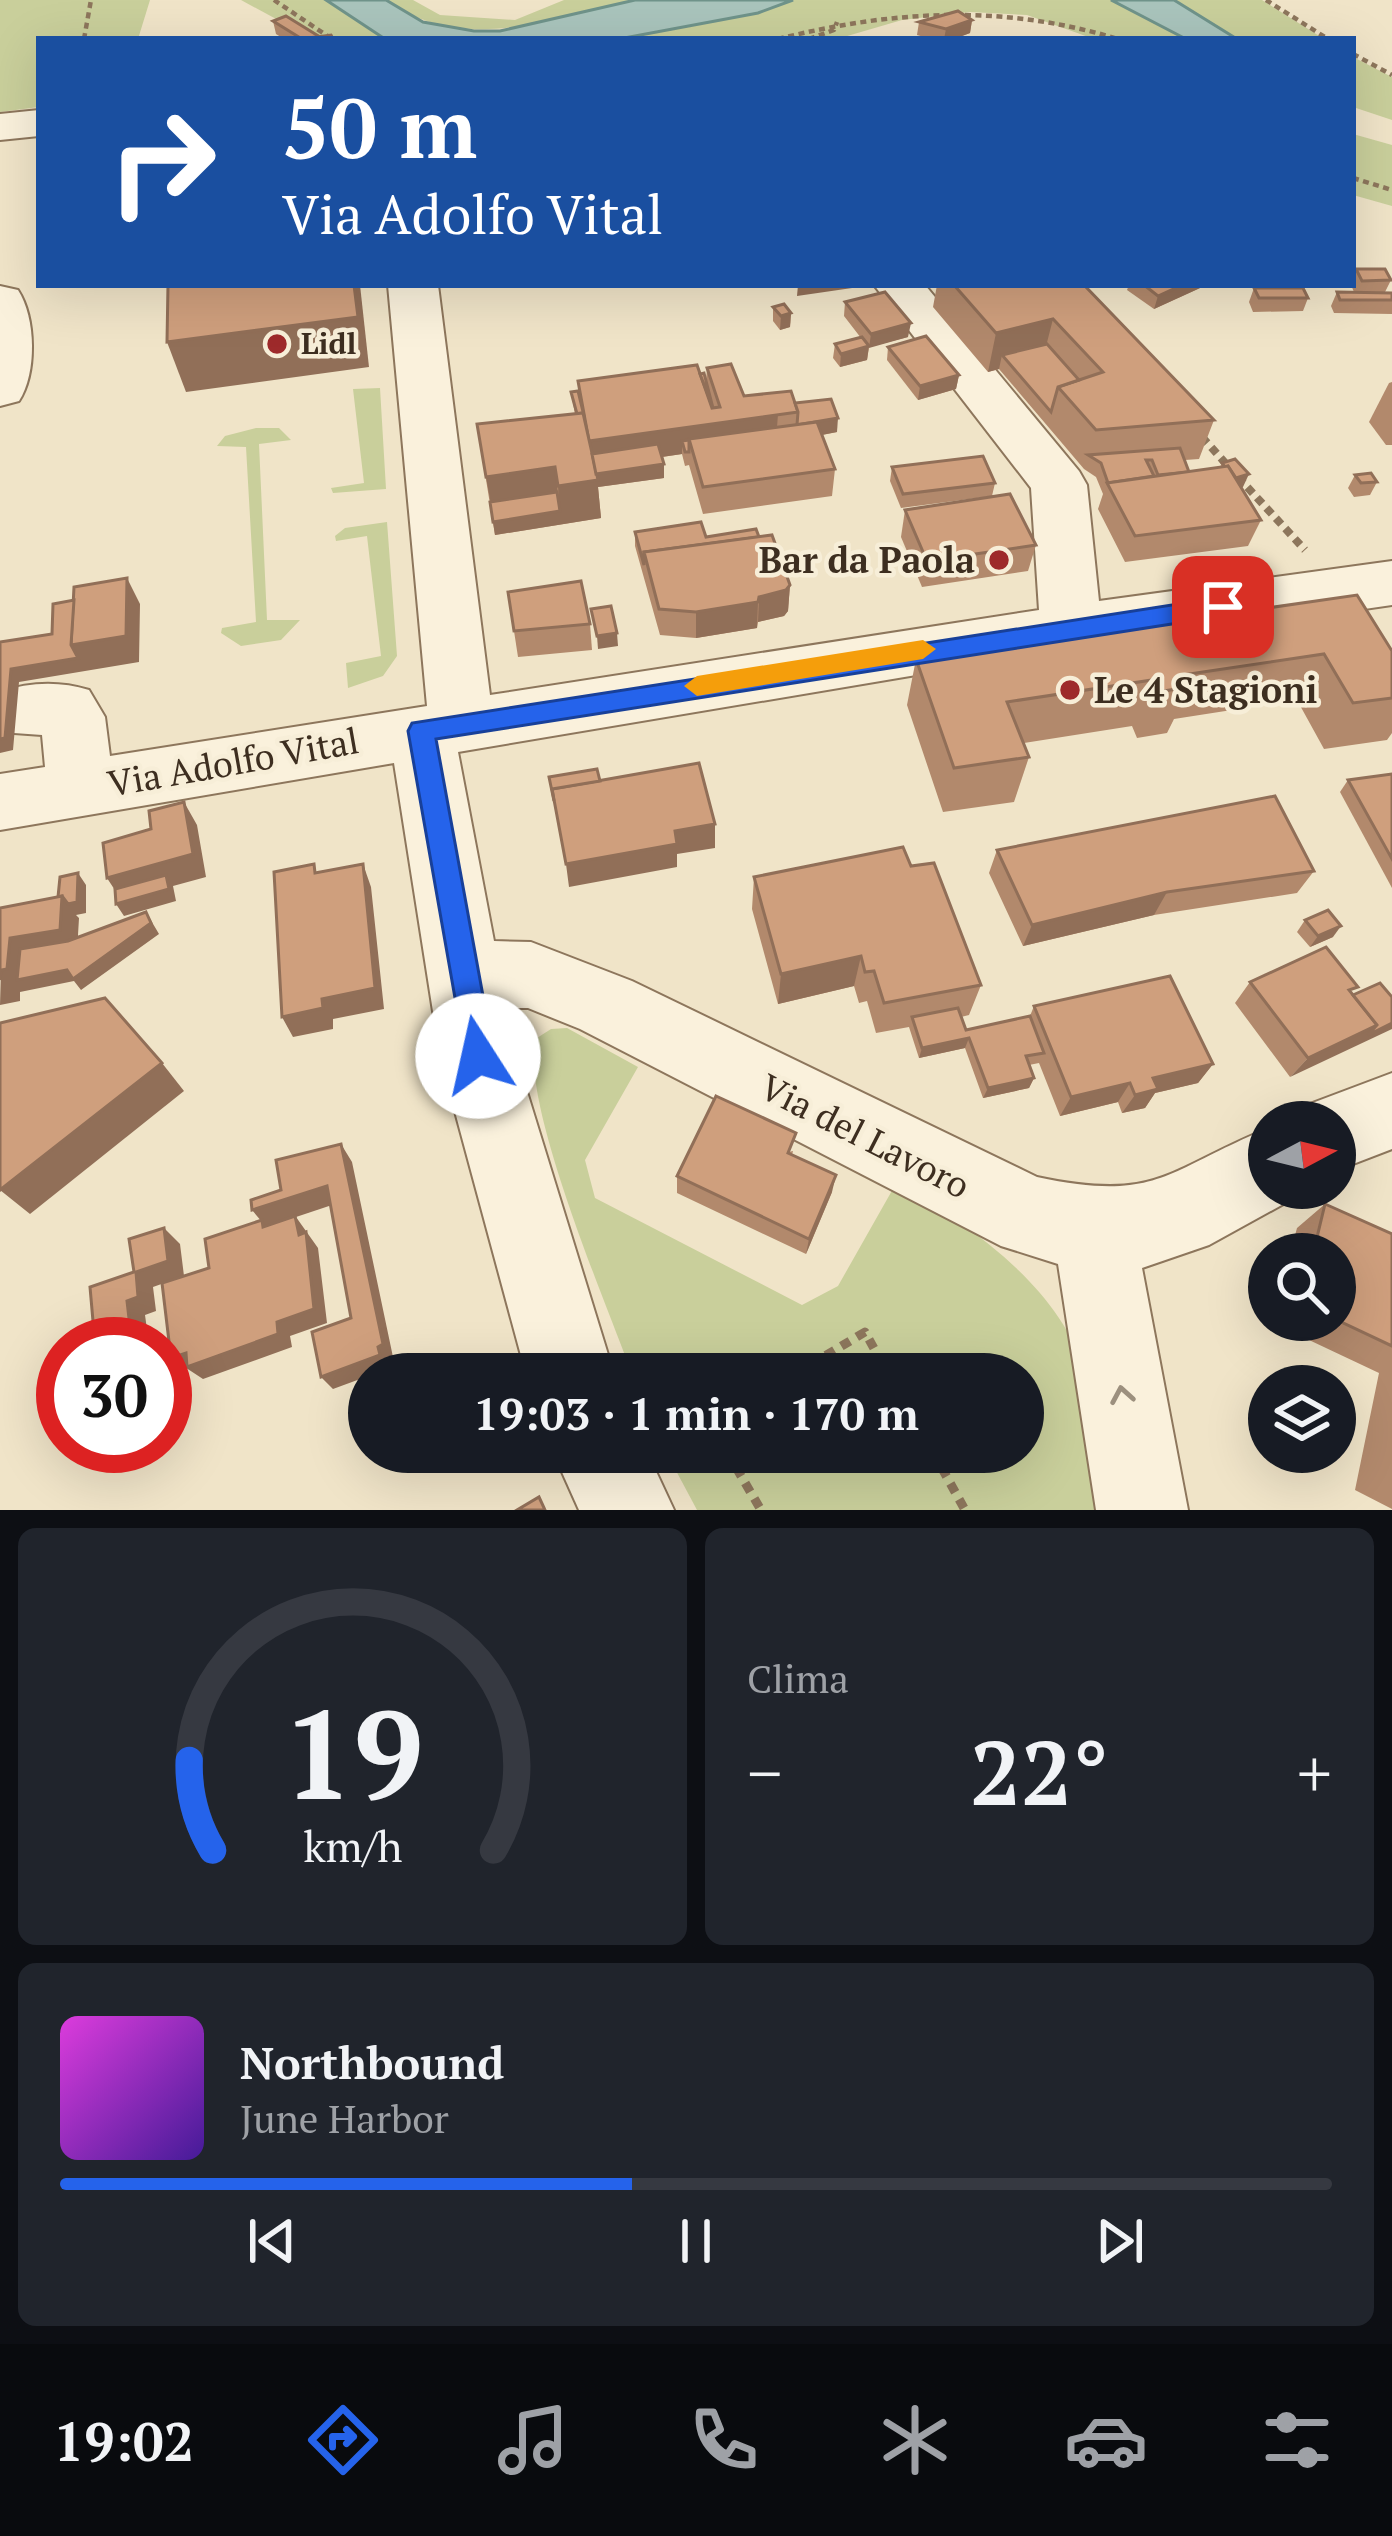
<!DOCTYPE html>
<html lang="it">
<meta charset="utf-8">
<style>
:root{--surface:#171b24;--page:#20242c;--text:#f1f3f6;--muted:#9ea1a6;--line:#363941;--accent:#2563eb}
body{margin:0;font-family:"PT Serif",serif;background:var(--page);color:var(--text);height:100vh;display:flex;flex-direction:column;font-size:45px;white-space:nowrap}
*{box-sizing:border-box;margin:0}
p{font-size:39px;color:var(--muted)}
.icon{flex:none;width:66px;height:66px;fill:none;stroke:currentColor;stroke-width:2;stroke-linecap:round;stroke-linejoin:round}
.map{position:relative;height:1510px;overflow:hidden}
.panel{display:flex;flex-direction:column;gap:18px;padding:18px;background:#0d0f14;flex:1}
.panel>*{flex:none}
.guide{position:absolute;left:36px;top:36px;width:1320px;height:252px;border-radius:0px;box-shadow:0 12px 48px #0002;background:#1a4fa0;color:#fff;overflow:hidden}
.needle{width:78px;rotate:83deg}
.tools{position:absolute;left:1248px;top:1101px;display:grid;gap:24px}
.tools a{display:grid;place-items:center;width:108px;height:108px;border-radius:50%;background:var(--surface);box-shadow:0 12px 48px #0002;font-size:60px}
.speed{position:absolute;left:36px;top:1317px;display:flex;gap:24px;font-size:60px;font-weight:700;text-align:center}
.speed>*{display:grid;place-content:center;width:156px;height:156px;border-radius:50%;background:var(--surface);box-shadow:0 12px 48px #0002;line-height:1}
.speed .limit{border:18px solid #d22;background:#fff;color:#111}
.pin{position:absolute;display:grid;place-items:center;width:102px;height:102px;color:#fff;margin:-51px;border-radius:24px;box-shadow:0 6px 18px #0006}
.me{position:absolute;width:132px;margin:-66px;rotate:350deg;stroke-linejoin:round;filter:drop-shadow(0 0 9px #0008)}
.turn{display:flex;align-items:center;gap:42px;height:252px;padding:0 48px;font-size:54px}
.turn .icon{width:156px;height:156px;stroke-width:2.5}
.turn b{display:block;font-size:84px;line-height:102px}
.big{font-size:90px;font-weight:600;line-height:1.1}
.panel .card{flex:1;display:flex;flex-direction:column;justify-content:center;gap:18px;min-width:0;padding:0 42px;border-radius:18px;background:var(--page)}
.panel .dial{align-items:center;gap:0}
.dial svg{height:312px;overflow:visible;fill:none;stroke:var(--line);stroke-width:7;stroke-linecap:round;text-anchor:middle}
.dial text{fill:var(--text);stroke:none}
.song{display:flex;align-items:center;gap:36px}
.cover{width:144px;height:144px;border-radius:18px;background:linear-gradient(135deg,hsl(300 70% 55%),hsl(260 70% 35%))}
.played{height:12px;border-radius:6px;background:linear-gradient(90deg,var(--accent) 45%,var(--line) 45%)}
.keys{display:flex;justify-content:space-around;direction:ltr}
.heat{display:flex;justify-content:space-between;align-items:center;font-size:66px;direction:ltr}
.panel .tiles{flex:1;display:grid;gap:18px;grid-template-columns:1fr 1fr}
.card:last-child{grid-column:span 2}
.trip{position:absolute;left:348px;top:1353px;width:696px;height:120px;border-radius:60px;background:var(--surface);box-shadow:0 12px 48px #0002;font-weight:600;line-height:120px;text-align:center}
.tab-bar{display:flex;height:192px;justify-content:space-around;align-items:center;background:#090b0e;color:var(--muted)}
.tab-bar .icon{width:84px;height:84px}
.tab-bar .on{color:var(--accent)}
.tab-bar b{font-size:54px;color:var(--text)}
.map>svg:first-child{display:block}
.green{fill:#c9cf9b}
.water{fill:#a9c4bc;stroke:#6f938a;stroke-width:3}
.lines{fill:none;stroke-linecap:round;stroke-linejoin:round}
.minor-casing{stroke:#8d765c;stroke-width:4}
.path-far2{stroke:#8d765c;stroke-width:4.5;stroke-dasharray:6 4.5;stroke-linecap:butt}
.path-far1{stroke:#8d765c;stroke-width:8;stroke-dasharray:8 6;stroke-linecap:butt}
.path{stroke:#8d765c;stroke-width:9;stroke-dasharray:10 8;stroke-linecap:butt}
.minor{fill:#faf1dc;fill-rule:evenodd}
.wall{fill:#b2896c}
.shaded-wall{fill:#916f58}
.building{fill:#cf9f7d;stroke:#916f58;stroke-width:3}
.oneway{stroke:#9c907e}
.route{fill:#2563eb;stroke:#184099;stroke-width:3}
.slow{fill:#f59e0b}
.poi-dot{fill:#9e2a2b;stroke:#f7eed8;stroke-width:4.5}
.labels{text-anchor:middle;stroke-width:9;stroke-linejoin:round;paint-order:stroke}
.far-poi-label{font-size:30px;font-weight:bold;fill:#3d2e20;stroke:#f7eed8;text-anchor:start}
.poi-label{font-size:36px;font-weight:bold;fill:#3d2e20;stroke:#f7eed8;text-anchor:end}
.street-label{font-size:36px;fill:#3d2e20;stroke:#f7eed8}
</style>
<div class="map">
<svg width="1392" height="1510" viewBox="0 0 1392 1510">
<rect width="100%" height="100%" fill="#f0e4c8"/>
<!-- green -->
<g class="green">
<path d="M0,0H150L138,39H39V107L0,112Z"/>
<path d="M241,0H326L385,39H313Z"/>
<path d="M386,0H413L440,15L515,20L564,0H635C551,19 463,55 386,0Z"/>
<path d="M793,0H1111L1186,39H1094L1027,15L970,12L902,20L837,39H619L758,13Z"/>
<path d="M1174,0H1262L1324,39H1237Z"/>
<path d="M1353,57L1392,77V120L1353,107Z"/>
<path d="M1353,134L1392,145V206L1353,195Z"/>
<path d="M380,388L386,489L333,493L331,488L364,483L353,389Z"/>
<path d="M256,428H279L291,440L259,444L267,620H300L281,640L241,646L221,633L222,628L256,622L246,447L217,446L225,436Z"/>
<path d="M387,522L397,656L383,676L348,688L346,663L381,656L367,536L336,541L335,536L345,528Z"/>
<path d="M567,1028L638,1067L585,1160L595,1198L802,1305L838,1286L898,1180C973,1230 1057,1283 1087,1375C1101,1417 1106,1466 1115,1510H697L666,1452H1023V1374H632C609,1310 516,1093 537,1038L551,1029Z"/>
</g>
<!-- water -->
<g class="water">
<path d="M326,0H386L423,22L474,31H500L635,0H793L758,13L619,39H385Z"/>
<path d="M1111,0H1174L1237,39H1186Z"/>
</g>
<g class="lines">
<!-- minor casing -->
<g class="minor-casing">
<g id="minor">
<path d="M39,110V136L0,140V114Z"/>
<path d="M388,285H438L490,695L1039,610L1031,488L874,285H925L1079,471L1087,485L1099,601L1392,561V605L934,672L458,752L494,941L531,942L632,981L1037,1177C1159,1203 1166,1170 1269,1128V1188H1301L1298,1196L1209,1245L1142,1268L1188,1510H1096L1058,1264L1001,1246L580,1029L528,1008H507L516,1056L614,1374H526L440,1056L394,763L0,830V774L45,767L42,735L0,732V692C29,682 60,681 89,690L105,717L110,756L427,706Z"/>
<path d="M0,286L18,290C36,318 37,373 19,401L0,406Z"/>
<path d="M1392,1073V1149L1335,1171V1122H1300L1307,1105Z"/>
<path d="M553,1452H647L674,1510H579Z"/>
</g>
</g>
<!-- path-far2 -->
<g class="path-far2">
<path d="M274,0L332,39"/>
<path d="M1266,0L1328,39"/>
<path d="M84,39L91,0"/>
<path d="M778,39C894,10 1003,4 1118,39"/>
<path d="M809,39L834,30L837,22"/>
<path d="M1353,54L1392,75"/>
<path d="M1353,178L1392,190"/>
</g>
<!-- path-far1 -->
<g class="path-far1">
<path d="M1202,437L1228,466"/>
<path d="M1238,477L1305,550"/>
</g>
<!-- path -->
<g class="path">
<path d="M795,1374L865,1332L888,1374"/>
<path d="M727,1452L761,1510"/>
<path d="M933,1452L965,1510"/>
</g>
<!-- minor -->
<use href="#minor" class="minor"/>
</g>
<!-- wall -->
<g class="wall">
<path d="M972,20L970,33L954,39H931L917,35L919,22Z"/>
<path d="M273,21L320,37L333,39H284L276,34Z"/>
<path d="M1356,269L1391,280L1385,292L1392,293V314L1334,313L1331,306L1337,292H1354L1351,285H1353V276Z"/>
<path d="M937,285H1084L1214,420L1199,459L1185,460L1189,472L1220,467L1222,463L1243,487L1241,488L1261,520L1248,546L1125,562L1098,509L1103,494L1096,477L1084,469L999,369L988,372L933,307Z"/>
<path d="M1129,285H1201L1200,288L1154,309L1127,290Z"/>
<path d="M1254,288L1308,298L1303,311L1253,312L1249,302Z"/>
<path d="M845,302L908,337L869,347L867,360L840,367L833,358L835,344L861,338L844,316Z"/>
<path d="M773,307L791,313L790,327L780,330L773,321Z"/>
<path d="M888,347L959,375L956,389L918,400L887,360Z"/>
<path d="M707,368L744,396L795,403L837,432L822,435L835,469L832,496L703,514L689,465L685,466L682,454L662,457L664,478L598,487L601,518L495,535L477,424L575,414L571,392L700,374L706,382Z"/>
<path d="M1392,382V445H1386L1369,422L1389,383Z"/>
<path d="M892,467L995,483L992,496L901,508L890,481Z"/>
<path d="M1355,475L1377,482L1370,495L1354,497L1348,488Z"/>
<path d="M905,510L1036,545L1028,571L922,587L901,537Z"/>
<path d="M635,532L706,537H759L790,585L788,611L784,616L758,622L757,628L696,638L660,635L635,546Z"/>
<path d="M508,592L590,624L592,650L518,657Z"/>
<path d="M1392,651V733L1387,740L1324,749L1297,700L1174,719L1167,733L1137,738L1132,726L1024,743L1029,757L1014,802L943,812L907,705L916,659Z"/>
<path d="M1392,774V888L1340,792L1348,780Z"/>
<path d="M997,850L1314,871L1297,893L1154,915L1023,946L989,873Z"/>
<path d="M911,866L981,985L969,1015L961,1017L966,1030L1030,1016L1034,1006L1213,1064L1198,1083L1155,1093L1145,1108L1122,1113L1118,1102L1060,1116L1039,1063L1029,1065L1034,1078L1029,1088L983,1098L965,1048L919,1058L909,1027L876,1033L867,1001L859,1003L854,986L778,1004L752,909L754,877Z"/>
<path d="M1305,920L1333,937L1310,947L1297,932Z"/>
<path d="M1250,982L1353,995L1380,983L1290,1077L1235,1003Z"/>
<path d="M793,1151L792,1155L832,1192L806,1254L677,1193V1176Z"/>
<path d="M1325,1204L1392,1234V1509L1355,1490L1379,1373L1273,1323L1274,1320H1335V1254H1290L1297,1228Z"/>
</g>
<!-- shaded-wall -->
<g class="shaded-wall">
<path d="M972,20L970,33L954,39H944L946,29Z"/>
<path d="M354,285H360L369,367L186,392L167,342Z"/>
<path d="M798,285H859V287L797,296Z"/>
<path d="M1182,285H1201L1200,288L1154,309L1158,296Z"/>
<path d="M791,313L790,327L780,330L781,316Z"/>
<path d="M1053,319L1043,358L1002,355L999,369L988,372L996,333Z"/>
<path d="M911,323L908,337L869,348L871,334Z"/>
<path d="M869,346L867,360L840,367L841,354Z"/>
<path d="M959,375L956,389L918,400L920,386Z"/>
<path d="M778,414L776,441L689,439V452L682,441V454L592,467L588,440Z"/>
<path d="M838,418L837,432L816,436L813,423Z"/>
<path d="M664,464V478L598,487L601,518L495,535L493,522L560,511L558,486L594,474Z"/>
<path d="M555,467L559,506L493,516L486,477Z"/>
<path d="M1249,474L1243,487L1230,491L1236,478Z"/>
<path d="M127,578L140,604L139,662L19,682L13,750L0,753V739L11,669L71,645Z"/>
<path d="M790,585L788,611L784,616L758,622L759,597Z"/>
<path d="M758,602L757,628L696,638V612Z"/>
<path d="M617,633L618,646L598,649L597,636Z"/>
<path d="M184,802L197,825L206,877L173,886L176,901L124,916L116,904L122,901L107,878Z"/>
<path d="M715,824V848L677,854V867L569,887L566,864L675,831Z"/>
<path d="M363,864L371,887L384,1009L333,1019V1029L293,1037L282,1017L322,999Z"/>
<path d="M78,873L86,885V913L76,915L79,918L77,952L146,912L159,934L81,990L74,981L20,992V1001L0,1005L1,970L10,938L62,896Z"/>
<path d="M1167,892L1154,915L1023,946L1032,925Z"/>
<path d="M1341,926L1333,937L1310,947L1318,936Z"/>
<path d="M861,956L854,986L778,1004L781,974Z"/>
<path d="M1392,1023V1029L1290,1077L1308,1058L1377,1025Z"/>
<path d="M969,1038L965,1048L919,1058L922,1048Z"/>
<path d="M162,1063L184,1091L30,1214L0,1190Z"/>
<path d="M1213,1064L1198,1083L1155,1093L1145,1108L1122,1113L1135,1095L1153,1078Z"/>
<path d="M1034,1078L1029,1088L983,1098L988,1088Z"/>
<path d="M1130,1083L1118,1102L1060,1116L1071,1097Z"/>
<path d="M341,1144L352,1162L393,1357L388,1359L390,1368L333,1389L321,1377L378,1347Z"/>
<path d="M836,1175L832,1192L806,1254L809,1239Z"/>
<path d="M327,1186L338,1203L296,1217L318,1248L327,1323L290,1336L292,1347L203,1379L171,1358L277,1322L262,1222L252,1210Z"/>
<path d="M164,1228L180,1244L184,1276L153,1287L156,1311L145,1315L149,1344H132L127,1301L136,1272Z"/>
<path d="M165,1375L171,1426L165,1428Z"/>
</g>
<!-- building -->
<g class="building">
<path d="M958,11L972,20L946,29L919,22Z"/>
<path d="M286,16L320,37L302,39L273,21Z"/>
<path d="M331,35L333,39H300Z"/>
<path d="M1356,269H1385L1391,280L1362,281Z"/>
<path d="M168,285H354L358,317L167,342Z"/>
<path d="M954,285H1084L1214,420L1096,430L1058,387L1103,372L1053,319L996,333Z"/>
<path d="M1144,285H1182L1158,296Z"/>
<path d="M1254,288H1303L1308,298H1259Z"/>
<path d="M885,292L911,323L871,334L845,302Z"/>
<path d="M1337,292L1392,293V300H1340Z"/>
<path d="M784,304L791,313L781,316L773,307Z"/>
<path d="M926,336L959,375L920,386L888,347Z"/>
<path d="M862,337L869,346L841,354L835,344Z"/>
<path d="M1047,344L1079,380L1058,387L1051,412L1002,355Z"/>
<path d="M731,364L744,396L791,391L798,412L589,441L578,381L697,365L712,408L720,407L707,368Z"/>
<path d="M704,373L713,408L700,374Z"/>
<path d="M578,391L584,416V417L583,413L577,414L571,392Z"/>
<path d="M831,399L838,418L797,425L798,412L795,403Z"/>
<path d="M583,413L598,480L558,486L555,467L486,477L477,424Z"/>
<path d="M817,422L835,469L703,487L689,439Z"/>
<path d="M689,440V452H685L682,441Z"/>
<path d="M658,444L664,464L596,474L592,454Z"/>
<path d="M1180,448L1189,472L1158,475L1152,460H1146L1154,476L1108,483L1101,463L1088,455Z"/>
<path d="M983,456L995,483L903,494L892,467Z"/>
<path d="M1235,459L1249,474L1236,478L1228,466L1225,467L1222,463Z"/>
<path d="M1228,466L1261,520L1135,536L1107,483Z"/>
<path d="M1371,473L1377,482L1361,483L1355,475Z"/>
<path d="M557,492L560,511L493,522L490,502Z"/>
<path d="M1010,494L1036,545L927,561L905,510Z"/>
<path d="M701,522L706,537L756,529L759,537L644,552V565L635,532Z"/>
<path d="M772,535L790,585L786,590L759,597L758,602L696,612L659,609L644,552Z"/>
<path d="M127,578L126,636L71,645L74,587Z"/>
<path d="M581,581L590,624L514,631L508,592Z"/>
<path d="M1357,595L1392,651V698L1353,703L1324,654L1183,675L1189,687L1157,692L1152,680L1007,702L1029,757L954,768L916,659Z"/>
<path d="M74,600L71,645L78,658L11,669L5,738L0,739V642L52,634L53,604Z"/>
<path d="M611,606L617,633L597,636L591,609Z"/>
<path d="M699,763L715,824L675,831L677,844L566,864L552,789Z"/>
<path d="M597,769L600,781L552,789L554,801L549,777Z"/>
<path d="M1392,774V859L1348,780Z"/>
<path d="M1275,796L1314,871L1167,892L1032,925L997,850Z"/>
<path d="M184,802L193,854L107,878L103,843L151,829L149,811Z"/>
<path d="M903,847L911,866L934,863L981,985L884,1003L874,971L865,972L861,956L781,974L754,877Z"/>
<path d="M314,864L315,873L363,864L375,988L322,999L323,1008L282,1017L274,872Z"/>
<path d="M78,873L77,902L68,904L62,896L58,897L60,877Z"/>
<path d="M166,875L169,889L116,904L115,889Z"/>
<path d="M62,896L60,930L10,938L7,969L1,970L0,980V908Z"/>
<path d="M1328,910L1341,926L1318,936L1305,920Z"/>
<path d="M146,912L151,923L73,979L67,970L17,980L20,949L68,941Z"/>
<path d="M1326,947L1358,987L1349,990L1377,1025L1308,1058L1250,982Z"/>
<path d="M1170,976L1213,1064L1153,1078L1158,1089L1135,1095L1130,1083L1071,1097L1034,1006Z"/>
<path d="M1380,983L1392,997V1023L1368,1035L1377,1025L1353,995Z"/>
<path d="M105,998L162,1063L0,1190V1023Z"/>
<path d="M958,1008L966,1030L1030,1016L1044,1053L1026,1056L1034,1078L988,1088L969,1038L922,1048L912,1017Z"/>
<path d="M716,1096L796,1133L788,1153L836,1175L809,1239L677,1176Z"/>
<path d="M341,1144L383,1344L378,1347L380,1355L321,1377L312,1332L351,1318L327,1186L252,1210L251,1200L281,1190L276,1160Z"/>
<path d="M1325,1204L1392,1234V1346L1335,1319V1254H1313Z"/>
<path d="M295,1216L299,1235L306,1232L314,1309L277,1322L278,1334L187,1367L186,1353L171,1358L162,1283L209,1268L205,1239L262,1220L263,1227Z"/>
<path d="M164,1228L168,1261L136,1272L138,1297L127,1301L132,1344H95L90,1287L134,1272L129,1239Z"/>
<path d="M539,1497L545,1510H517Z"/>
</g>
<!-- one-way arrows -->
<defs><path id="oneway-chevron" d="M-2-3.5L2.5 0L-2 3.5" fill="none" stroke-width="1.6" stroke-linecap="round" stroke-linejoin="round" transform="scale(3)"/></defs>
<use class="oneway" href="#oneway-chevron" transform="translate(1122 1395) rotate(-100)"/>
<!-- route -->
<path class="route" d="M1223,597L1236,607L1223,616L436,739L494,1056L489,1066L478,1071L467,1066L408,731L412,723Z"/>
<!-- slow -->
<path class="slow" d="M923,640L936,649L923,659L697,696L684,686L697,676Z"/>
<!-- markers -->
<g class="poi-dot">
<circle cx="277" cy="344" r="12"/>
<circle cx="999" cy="560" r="12"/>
<circle cx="1070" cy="690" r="12"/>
</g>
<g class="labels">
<!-- far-poi labels -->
<g class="far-poi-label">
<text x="301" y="354">Lidl</text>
</g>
<!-- poi labels -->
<g class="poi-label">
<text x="975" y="573">Bar da Paola</text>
<text x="1094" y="703" text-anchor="start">Le 4 Stagioni</text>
</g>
<!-- street labels -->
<g class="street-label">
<text transform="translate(233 762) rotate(-10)" y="13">Via Adolfo Vital</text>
<text transform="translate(865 1136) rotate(27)" y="13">Via del Lavoro</text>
</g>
</g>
</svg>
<div class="tools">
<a><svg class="needle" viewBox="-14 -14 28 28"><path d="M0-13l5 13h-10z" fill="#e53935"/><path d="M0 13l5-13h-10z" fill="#9ea1a6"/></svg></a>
<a><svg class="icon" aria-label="search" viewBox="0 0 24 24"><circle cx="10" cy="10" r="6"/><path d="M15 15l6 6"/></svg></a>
<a><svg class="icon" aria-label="layers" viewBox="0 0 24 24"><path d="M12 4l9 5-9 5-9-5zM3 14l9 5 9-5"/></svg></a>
</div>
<div class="speed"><div class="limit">30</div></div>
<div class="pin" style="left:1223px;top:607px;background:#d93025"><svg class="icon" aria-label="arrive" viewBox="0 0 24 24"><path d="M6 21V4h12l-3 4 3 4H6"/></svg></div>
<svg class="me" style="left:478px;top:1056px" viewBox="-20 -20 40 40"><circle r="19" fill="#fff"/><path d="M0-13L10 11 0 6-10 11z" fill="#2563eb"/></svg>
<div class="trip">19:03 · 1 min · 170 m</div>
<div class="guide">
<div class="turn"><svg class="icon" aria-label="right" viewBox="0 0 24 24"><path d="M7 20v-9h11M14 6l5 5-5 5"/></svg><div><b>50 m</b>Via Adolfo Vital</div></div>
</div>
</div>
<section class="panel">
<div class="tiles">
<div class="card dial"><svg viewBox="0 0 100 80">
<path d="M14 69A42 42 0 1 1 86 69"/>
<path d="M14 69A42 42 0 0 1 8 46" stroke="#2563eb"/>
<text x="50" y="56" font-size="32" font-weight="700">19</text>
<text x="50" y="72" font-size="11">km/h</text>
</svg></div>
<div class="card"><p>Clima</p>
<div class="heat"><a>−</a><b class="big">22°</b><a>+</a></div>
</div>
<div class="card">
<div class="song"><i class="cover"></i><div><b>Northbound</b><p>June Harbor</p></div></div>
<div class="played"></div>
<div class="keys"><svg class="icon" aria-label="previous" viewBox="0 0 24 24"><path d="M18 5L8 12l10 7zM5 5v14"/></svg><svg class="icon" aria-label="pause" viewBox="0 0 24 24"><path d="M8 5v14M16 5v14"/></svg><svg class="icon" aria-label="next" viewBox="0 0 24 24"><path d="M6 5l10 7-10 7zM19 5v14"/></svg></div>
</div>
</div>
</section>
<nav class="tab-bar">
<b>19:02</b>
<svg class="icon on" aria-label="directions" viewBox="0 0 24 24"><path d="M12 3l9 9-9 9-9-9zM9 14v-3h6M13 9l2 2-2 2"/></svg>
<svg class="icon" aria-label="music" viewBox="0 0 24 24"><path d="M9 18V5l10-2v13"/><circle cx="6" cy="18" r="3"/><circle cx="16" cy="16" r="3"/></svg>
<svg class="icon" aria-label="phone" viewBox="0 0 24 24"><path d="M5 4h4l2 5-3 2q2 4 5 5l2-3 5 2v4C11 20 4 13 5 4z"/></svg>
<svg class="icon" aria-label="climate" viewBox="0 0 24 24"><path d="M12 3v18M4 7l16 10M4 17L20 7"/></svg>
<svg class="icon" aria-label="car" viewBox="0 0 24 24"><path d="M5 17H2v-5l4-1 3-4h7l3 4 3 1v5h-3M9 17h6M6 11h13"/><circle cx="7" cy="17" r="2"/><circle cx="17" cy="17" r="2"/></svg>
<svg class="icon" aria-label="filters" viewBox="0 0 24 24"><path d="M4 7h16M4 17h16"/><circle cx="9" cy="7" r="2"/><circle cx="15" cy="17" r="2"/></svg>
</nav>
